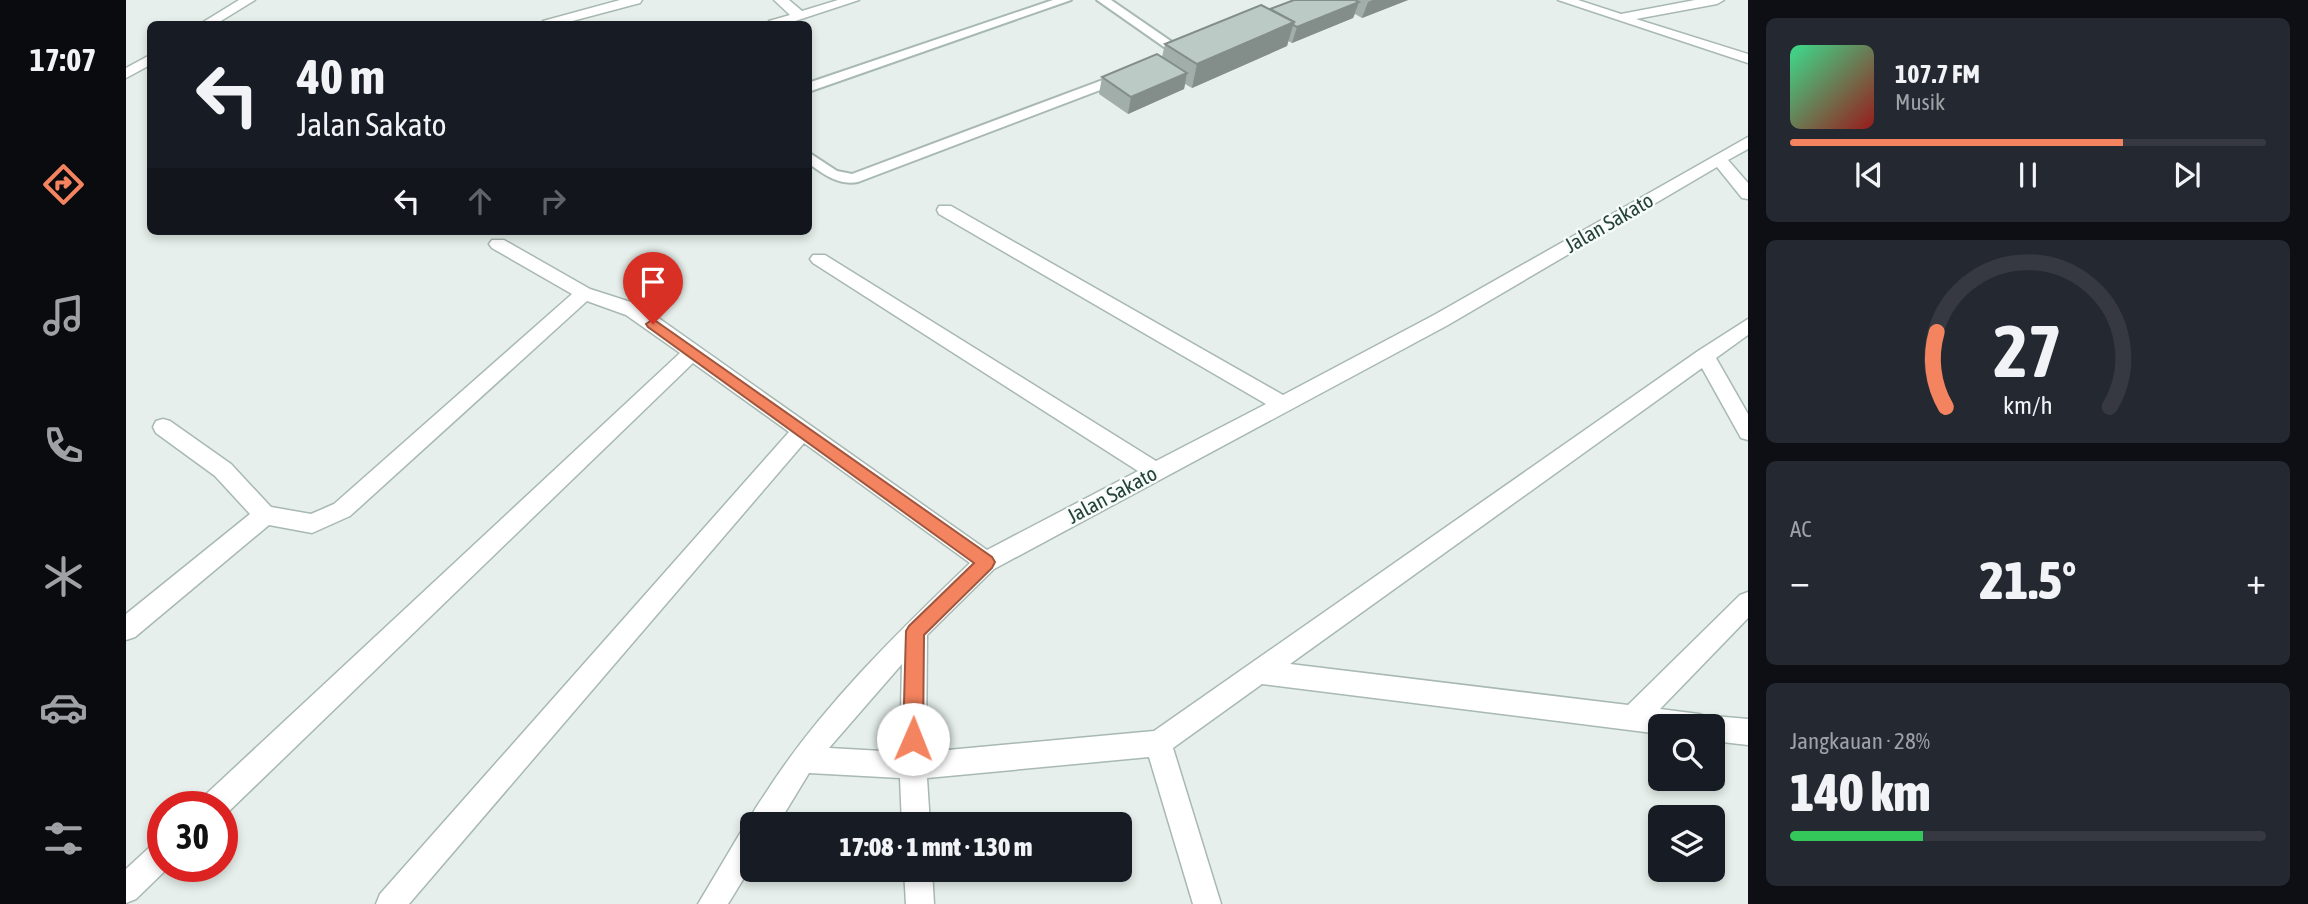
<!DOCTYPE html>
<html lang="id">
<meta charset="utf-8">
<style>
:root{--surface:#171b24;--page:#242831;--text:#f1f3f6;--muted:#9ea1a6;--line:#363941;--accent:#f4845f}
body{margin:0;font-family:"Asap Condensed",sans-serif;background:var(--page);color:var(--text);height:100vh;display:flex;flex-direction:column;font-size:26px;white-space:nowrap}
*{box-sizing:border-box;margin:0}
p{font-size:23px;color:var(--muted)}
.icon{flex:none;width:38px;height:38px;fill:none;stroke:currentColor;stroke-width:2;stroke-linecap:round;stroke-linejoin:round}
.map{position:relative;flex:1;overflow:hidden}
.side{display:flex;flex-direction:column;gap:18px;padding:18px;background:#0d0f14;width:560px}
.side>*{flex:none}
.hud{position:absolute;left:21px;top:21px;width:665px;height:214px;border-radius:10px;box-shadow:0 4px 10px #0003;background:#171b24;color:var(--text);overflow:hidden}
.controls{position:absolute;left:1522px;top:714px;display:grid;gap:14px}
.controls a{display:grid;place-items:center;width:77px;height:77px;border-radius:10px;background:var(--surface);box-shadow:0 4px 10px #0003;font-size:35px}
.speed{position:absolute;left:21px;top:791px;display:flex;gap:14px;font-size:35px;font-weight:700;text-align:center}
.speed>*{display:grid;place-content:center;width:91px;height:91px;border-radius:50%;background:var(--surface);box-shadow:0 4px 10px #0003;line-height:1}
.speed .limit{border:10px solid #d22;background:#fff;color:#111}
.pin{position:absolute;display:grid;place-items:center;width:60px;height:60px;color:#fff;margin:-72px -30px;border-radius:50% 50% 50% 0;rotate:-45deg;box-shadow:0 0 7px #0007}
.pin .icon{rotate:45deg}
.me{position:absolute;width:77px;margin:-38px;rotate:1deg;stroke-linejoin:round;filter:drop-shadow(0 0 5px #0008)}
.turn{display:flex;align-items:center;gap:24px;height:147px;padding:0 35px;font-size:32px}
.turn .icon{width:91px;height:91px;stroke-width:2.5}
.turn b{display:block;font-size:49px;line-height:60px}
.lanes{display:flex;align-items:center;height:66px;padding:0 35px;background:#0003;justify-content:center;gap:35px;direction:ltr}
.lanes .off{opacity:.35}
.big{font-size:52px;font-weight:800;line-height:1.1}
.side .card{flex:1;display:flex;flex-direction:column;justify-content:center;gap:10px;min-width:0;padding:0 24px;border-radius:10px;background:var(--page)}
.side .dial{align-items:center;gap:0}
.dial svg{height:182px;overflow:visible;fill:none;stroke:var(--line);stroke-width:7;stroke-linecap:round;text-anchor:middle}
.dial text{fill:var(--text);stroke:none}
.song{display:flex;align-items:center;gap:21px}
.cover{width:84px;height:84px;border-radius:10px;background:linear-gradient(135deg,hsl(150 70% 55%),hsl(0 70% 35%))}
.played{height:7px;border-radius:4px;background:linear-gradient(90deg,var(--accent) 70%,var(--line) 70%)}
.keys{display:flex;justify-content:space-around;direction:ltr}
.heat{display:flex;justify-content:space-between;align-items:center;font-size:38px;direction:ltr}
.charge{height:10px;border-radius:5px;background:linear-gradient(90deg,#34c759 28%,var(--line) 0)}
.trip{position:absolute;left:614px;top:812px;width:392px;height:70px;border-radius:10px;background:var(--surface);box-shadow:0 4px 10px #0003;font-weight:800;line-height:70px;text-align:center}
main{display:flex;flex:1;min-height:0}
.menu{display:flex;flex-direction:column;width:126px;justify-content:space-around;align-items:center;background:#090b0e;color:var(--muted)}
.menu .icon{width:49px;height:49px}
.menu .active{color:var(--accent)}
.menu b{font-size:32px;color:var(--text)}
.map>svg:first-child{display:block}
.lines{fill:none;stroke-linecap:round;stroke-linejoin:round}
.lane-casing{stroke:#a8b8b2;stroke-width:4}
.street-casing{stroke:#a8b8b2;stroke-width:3}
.lane{fill:#fff;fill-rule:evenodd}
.street{fill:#fff;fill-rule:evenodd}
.wall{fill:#a1aea9}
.shaded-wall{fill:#838d89}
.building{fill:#bbcac4;stroke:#838d89;stroke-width:2}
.route{fill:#f4845f;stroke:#9f563e;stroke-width:2}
.labels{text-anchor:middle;stroke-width:5;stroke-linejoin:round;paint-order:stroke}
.street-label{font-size:21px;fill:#24423a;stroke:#f7fbf9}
</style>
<main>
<nav class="menu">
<b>17:07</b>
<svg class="icon active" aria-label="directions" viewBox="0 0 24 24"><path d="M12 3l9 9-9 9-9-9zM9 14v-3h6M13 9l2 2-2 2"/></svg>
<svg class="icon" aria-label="music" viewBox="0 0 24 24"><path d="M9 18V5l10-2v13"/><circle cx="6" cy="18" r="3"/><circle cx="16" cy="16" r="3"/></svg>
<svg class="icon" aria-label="phone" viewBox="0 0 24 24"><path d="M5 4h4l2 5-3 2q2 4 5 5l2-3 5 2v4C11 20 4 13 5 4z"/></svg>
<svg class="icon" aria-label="climate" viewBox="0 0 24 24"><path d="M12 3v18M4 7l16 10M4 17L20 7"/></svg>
<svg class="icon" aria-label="car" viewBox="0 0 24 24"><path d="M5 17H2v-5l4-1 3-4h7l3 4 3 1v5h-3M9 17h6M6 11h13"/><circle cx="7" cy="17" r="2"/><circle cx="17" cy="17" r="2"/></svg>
<svg class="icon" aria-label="filters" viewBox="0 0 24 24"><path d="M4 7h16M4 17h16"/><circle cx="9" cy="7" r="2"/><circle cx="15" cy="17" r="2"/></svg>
</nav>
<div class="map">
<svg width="1622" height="904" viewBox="0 0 1622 904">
<rect width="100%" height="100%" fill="#e6efeb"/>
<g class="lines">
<!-- lane casing -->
<g class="lane-casing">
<g id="lane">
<path d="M927,0H945L682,92V83Z"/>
<path d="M971,0H985L1062,53L1056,57L1051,56Z"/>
<path d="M998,72L1003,73V79L732,182C713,186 697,174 682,163V152L711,171L726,174Z"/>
</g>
</g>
<!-- street casing -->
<g class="street-casing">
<g id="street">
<path d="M113,0H129L90,24H74Z"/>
<path d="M494,0H516L514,3L435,24H415L417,21Z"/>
<path d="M648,0H663L676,11L712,0H733L660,24H642L643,21L664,15Z"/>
<path d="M1432,0H1452L1495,14L1569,0H1598L1591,4L1510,19L1622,54V63Z"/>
<path d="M24,55V65L0,78V68Z"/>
<path d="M1622,137V149L1602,160L1622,183V199L1616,198L1591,167L1322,325L868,569L801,635L800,752L1028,731L1572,351L1622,319V335L1590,358L1622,414V440L1615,438L1576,368L1164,664L1502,705L1614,595L1622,592V618L1534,709L1573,714L1582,717L1587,716L1622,719V745L1587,741V726H1535V734L1136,684L1047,748L1095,904H1067L1023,757L801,778L804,824H776L774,778L683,773L652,824H626V865L602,904H572L616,830L624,827C622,816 633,804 639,794C694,708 770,634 844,563L678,443L283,904H250L254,894L663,432L567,363L97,817L96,807H74L77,797L554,353L500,315L461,301L224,516L186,533L143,525L9,637L0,640V614L124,514L89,476L30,433L27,427L30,421L37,419L44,421L105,464L145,507L185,514L208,504L446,294L366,248L363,244L366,240H378L464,289L514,305L861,550L1012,471L687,263L684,259L687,255H699L1030,461L1140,404L813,214L811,210L813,206H825L1157,395L1308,315ZM776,664L774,752L703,748Z"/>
<path d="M37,840V866H44L10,899L0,903V869L27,844Z"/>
<path d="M778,870H806L808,904H780Z"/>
</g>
</g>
<!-- lane -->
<use href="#lane" class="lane"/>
<!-- street -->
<use href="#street" class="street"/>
</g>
<!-- wall -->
<path class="wall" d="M1168,0H1282L1236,18L1229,14L1227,18L1166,43L1162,41L1161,46L1066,88L1059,84L1058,89L1002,114L973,94L976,77L1036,57L1039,44Z"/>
<!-- shaded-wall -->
<g class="shaded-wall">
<path d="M1247,0H1282L1236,18L1242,2Z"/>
<path d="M1233,2L1227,18L1166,43L1171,27Z"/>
<path d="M1168,22L1161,46L1066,88L1071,64Z"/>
<path d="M1061,73L1058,89L1002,114L1005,97Z"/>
</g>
<!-- building -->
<g class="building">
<path d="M1168,0H1229L1233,2L1171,27L1167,25L1168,22L1144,9Z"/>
<path d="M1135,5L1168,22L1071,64L1039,44Z"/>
<path d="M1031,54L1061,73L1005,97L976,77Z"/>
</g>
<!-- route -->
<path class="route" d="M527,319L866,557L869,562L866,568L798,635L797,739L794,746L787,748L780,746L777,739L780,631L783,626L848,563L522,327L520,324Z"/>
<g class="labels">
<!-- street labels -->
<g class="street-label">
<text transform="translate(1483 223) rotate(-30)" y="7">Jalan Sakato</text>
<text transform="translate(986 495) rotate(-28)" y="7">Jalan Sakato</text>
</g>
</g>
</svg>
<div class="controls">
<a><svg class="icon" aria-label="search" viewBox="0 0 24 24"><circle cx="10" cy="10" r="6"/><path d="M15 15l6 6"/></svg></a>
<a><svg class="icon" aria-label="layers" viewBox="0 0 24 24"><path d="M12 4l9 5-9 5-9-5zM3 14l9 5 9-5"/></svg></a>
</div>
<div class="speed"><div class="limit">30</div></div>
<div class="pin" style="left:527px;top:324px;background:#d93025"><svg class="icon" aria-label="arrive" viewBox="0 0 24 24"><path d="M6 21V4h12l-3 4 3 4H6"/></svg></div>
<svg class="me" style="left:787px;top:739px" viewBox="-20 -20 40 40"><circle r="19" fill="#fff"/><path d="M0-13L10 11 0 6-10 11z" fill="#f4845f"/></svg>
<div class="trip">17:08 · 1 mnt · 130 m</div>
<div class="hud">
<div class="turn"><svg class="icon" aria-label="left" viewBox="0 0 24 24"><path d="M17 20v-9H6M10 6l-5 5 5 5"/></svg><div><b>40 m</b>Jalan Sakato</div></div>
<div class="lanes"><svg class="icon" aria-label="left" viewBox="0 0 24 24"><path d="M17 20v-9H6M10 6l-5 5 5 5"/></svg><svg class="icon off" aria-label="ahead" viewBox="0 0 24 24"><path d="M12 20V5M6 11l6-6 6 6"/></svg><svg class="icon off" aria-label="right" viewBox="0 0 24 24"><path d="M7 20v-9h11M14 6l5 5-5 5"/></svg></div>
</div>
</div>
<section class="side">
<div class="card">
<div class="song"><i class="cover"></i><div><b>107.7 FM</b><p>Musik</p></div></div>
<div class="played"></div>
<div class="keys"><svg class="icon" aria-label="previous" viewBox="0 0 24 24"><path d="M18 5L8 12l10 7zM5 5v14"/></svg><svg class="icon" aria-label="pause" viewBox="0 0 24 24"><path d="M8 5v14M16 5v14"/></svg><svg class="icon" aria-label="next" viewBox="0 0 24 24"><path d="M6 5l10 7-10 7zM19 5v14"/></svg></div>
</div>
<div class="card dial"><svg viewBox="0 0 100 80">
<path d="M14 69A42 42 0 1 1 86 69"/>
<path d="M14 69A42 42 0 0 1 10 36" stroke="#f4845f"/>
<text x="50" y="56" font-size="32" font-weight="700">27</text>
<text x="50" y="72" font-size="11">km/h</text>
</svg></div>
<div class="card"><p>AC</p>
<div class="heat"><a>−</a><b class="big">21.5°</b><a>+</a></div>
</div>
<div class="card"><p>Jangkauan · 28%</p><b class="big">140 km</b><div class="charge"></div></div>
</section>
</main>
